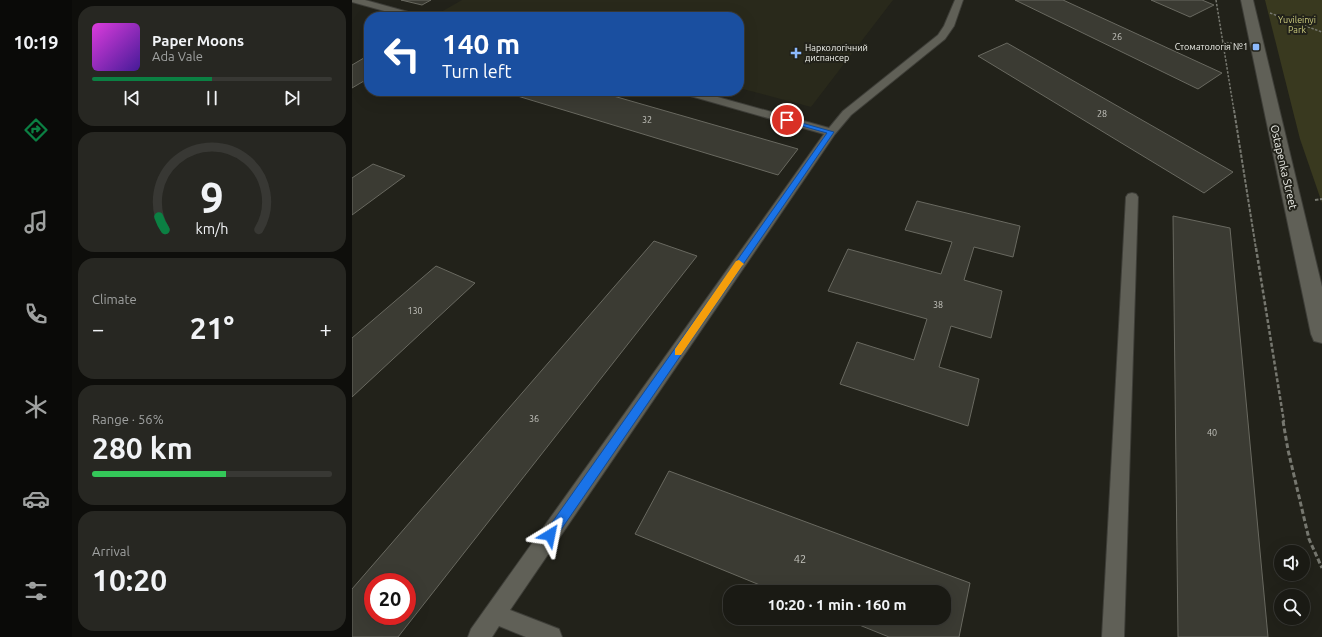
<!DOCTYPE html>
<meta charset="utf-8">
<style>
:root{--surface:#1a1a14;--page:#272722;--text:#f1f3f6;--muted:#9fa1a0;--line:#383834;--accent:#0b8043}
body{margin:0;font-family:Ubuntu,sans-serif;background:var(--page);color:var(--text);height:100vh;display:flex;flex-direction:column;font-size:15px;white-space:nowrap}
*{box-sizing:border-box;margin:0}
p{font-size:13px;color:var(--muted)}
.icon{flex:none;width:22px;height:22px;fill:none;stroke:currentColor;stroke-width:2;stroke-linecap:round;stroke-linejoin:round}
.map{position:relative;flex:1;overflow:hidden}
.details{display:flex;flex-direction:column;gap:6px;padding:6px;background:#0e0e0b;width:280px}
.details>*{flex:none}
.guide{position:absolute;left:12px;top:12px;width:380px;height:84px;border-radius:16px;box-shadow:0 4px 16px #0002,0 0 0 1px var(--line);background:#1a4fa0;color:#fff;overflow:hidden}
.controls{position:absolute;left:922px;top:545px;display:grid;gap:8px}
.controls a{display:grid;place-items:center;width:36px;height:36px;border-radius:50%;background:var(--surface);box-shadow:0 4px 16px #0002,0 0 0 1px var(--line);font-size:20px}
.speed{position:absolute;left:12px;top:573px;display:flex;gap:8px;font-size:20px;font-weight:700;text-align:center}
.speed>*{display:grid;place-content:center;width:52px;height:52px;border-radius:50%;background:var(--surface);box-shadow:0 4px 16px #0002,0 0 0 1px var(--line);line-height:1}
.speed .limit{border:6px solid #d22;background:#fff;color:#111}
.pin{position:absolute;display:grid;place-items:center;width:34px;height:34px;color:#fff;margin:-17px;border:2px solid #fff;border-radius:50%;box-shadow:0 1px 4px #0007}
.me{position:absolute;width:44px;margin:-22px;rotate:35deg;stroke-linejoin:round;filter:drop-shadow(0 0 3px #0008)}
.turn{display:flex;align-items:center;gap:14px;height:84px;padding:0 12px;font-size:18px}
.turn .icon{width:52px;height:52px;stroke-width:2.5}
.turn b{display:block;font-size:28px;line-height:34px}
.big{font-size:30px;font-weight:700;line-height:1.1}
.details .card{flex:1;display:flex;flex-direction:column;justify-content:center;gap:6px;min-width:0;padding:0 14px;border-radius:16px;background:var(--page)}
.details .dial{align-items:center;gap:0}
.dial svg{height:104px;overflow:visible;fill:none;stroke:var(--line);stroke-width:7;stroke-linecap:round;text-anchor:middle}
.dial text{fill:var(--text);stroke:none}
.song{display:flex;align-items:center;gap:12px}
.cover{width:48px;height:48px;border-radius:6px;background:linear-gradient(135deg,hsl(300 70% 55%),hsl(260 70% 35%))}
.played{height:4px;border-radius:2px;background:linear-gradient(90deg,var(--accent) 50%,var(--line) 50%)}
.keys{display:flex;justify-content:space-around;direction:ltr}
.heat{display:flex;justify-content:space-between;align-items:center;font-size:22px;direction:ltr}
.charge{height:6px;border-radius:3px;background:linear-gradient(90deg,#34c759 56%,var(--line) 0)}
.trip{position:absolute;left:371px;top:585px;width:228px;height:40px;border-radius:16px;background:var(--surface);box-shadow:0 4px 16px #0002,0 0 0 1px var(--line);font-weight:700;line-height:40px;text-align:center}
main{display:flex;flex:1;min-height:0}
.tabs{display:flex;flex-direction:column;width:72px;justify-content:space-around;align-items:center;background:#0a0a08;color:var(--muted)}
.tabs .icon{width:28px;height:28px}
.tabs .on{color:var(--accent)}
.tabs b{font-size:18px;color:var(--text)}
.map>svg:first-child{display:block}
.built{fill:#29291b}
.green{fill:#39391f}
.building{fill:#3b3b33;stroke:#696960;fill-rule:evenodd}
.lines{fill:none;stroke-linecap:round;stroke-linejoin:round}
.service-casing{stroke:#3e3e38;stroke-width:2}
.tertiary-casing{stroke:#3e3e38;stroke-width:2}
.path-far3{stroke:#76776f;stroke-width:1.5;stroke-dasharray:2.5 1.5;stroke-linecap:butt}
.path-far2{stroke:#76776f;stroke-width:2;stroke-dasharray:3.5 1.5;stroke-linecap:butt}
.path-far1{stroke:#76776f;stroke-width:2.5;stroke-dasharray:4 2;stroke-linecap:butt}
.path{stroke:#76776f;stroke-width:3;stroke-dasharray:5 2.5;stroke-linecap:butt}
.service{fill:#606057;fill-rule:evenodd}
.tertiary{fill:#606057;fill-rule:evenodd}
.route{fill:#1a73e8;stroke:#114b97}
.slow{fill:#f59e0b}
.poi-dot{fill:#8cb9fc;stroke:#22221a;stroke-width:1.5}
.labels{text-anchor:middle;stroke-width:4;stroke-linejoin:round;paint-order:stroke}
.far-park-label{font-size:9px;fill:#cccb7f;stroke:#22221a}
.number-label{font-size:9px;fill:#c4c4be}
.far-poi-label{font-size:9px;fill:#f1f2ec;stroke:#22221a;text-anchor:end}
.street-label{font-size:11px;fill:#f1f2ec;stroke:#22221a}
.near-number-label{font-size:11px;fill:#c4c4be}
</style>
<main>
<nav class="tabs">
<b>10:19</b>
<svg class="icon on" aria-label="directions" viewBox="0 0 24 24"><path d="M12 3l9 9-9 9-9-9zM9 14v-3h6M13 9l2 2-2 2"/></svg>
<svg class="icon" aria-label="music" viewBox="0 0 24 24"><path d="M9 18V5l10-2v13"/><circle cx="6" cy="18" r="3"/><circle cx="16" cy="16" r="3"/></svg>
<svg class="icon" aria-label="phone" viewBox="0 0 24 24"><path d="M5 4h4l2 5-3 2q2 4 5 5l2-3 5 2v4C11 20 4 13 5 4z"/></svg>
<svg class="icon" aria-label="climate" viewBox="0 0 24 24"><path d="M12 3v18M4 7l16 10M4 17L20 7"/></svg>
<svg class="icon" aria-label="car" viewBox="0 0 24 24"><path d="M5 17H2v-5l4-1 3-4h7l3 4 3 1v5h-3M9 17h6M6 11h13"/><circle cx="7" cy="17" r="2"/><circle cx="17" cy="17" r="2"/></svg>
<svg class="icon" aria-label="filters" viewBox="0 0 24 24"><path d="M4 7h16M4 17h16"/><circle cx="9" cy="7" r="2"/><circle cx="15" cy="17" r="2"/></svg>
</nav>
<section class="details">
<div class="card">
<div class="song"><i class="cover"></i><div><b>Paper Moons</b><p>Ada Vale</p></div></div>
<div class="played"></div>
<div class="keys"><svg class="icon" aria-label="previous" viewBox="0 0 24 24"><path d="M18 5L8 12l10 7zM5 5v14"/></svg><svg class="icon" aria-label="pause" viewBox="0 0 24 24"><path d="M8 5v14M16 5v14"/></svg><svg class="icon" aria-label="next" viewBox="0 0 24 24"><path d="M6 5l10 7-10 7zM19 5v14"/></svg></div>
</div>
<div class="card dial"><svg viewBox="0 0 100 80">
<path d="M14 69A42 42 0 1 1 86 69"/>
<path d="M14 69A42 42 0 0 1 9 59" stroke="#0b8043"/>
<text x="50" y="56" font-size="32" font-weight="700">9</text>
<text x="50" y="72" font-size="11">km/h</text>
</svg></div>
<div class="card"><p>Climate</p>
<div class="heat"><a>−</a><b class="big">21°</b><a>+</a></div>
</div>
<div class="card"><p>Range · 56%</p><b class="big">280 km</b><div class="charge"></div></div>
<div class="card"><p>Arrival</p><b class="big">10:20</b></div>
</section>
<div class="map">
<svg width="970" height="637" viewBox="0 0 970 637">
<rect width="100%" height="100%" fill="#22221a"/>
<!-- built -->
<path class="built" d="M110,0H541L459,107L387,88V17H109L89,12Z"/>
<!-- green -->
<path class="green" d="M913,0H970V203L948,139Z"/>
<!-- building -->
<g class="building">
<path d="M49,0H79L70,5Z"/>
<path d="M663,0H711L870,73L846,89Z"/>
<path d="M799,0H850L862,5L838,17Z"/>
<path d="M655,43L881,172L852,193L626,56Z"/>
<path d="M17,55V78L0,88V65Z"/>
<path d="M149,91H244L446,149L426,175Z"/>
<path d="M21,164L53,176L0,215V178Z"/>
<path d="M565,201L668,226L661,257L622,247L612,280L650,291L639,338L599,326L587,367L627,379L616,426L488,384L505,342L562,360L575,319L476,291L496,249L589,274L600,242L553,230Z"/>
<path d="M821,216L878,228L916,637H826Z"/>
<path d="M302,241L345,256L46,637H0V589ZM21,582H55V616H21Z"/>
<path d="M84,266L123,283L0,397V338Z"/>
<path d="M317,471L618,583L607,637H537L490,618H592V592H425L283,534Z"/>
</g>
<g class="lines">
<!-- service casing -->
<g class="service-casing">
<g id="service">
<path d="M0,0H13L67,15L69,17H54L0,2Z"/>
<path d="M603,0H611L602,26L593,39L499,115L483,134L158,610L207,629L210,637H174L147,626L140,637H116L119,629L472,134L328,93L327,91H344L477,128L491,111L586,35L592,26Z"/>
<path d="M780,193L784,194L786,197L772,637H750L774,197L776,194Z"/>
</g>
</g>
<!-- tertiary casing -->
<g class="tertiary-casing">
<path id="tertiary" d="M889,0H901L970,287V343L962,341L959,334Z"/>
</g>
<!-- path-far3 -->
<g class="path-far3">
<path d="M864,0L882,111"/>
<path d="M918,13L970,32"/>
<path d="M870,42L886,44"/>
</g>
<!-- path-far2 -->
<g class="path-far2">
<path d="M882,110L904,249"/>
<path d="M963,200L970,199"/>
</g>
<!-- path-far1 -->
<path class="path-far1" d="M904,248L932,422"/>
<!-- path -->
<path class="path" d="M931,421L936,450L957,539L970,568"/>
<!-- service -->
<use href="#service" class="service"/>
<!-- tertiary -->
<use href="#tertiary" class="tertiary"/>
</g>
<!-- route -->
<path class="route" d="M432,118L482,132L202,540L198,541L194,540L192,535L194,531L475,133L432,121Z"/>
<!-- slow -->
<path class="slow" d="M387,260L392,264L390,266L329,355H323V349L384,261Z"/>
<!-- markers -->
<g class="poi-dot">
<rect x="900" y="43" width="8" height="8" rx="2"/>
<path d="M442 47h4v4h4v4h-4v4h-4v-4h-4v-4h4z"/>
</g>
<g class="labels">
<!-- far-park labels -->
<g class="far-park-label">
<text x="945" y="23">Yuvileinyi<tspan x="945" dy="10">Park</tspan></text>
</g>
<!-- number labels -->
<g class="number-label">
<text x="765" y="40">26</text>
<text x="750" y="117">28</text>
<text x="295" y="123">32</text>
<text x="586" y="308">38</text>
<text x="63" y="314">130</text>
<text x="182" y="422">36</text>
<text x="860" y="436">40</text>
</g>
<!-- far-poi labels -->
<g class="far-poi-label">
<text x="896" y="50">Стоматологія №1</text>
<text x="453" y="51" text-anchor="start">Наркологічний<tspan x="453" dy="10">диспансер</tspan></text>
</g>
<!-- street labels -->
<g class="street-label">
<text transform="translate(932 167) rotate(77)" y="4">Ostapenka Street</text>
</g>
<!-- near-number labels -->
<g class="near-number-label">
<text x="448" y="563">42</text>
</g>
</g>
</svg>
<div class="controls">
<a><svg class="icon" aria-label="sound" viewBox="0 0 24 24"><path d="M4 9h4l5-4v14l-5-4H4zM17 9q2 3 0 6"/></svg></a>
<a><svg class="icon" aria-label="search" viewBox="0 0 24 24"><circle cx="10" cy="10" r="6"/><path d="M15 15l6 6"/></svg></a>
</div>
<div class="speed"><div class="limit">20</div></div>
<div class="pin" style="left:435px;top:120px;background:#d93025"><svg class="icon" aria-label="arrive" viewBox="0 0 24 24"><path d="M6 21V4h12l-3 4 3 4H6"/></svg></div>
<svg class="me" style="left:198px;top:535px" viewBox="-20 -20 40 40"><path d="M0-17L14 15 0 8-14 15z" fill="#1a73e8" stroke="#fff" stroke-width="4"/></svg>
<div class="trip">10:20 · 1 min · 160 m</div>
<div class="guide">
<div class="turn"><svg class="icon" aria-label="left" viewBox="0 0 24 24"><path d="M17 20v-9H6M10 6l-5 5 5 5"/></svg><div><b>140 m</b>Turn left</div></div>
</div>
</div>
</main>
